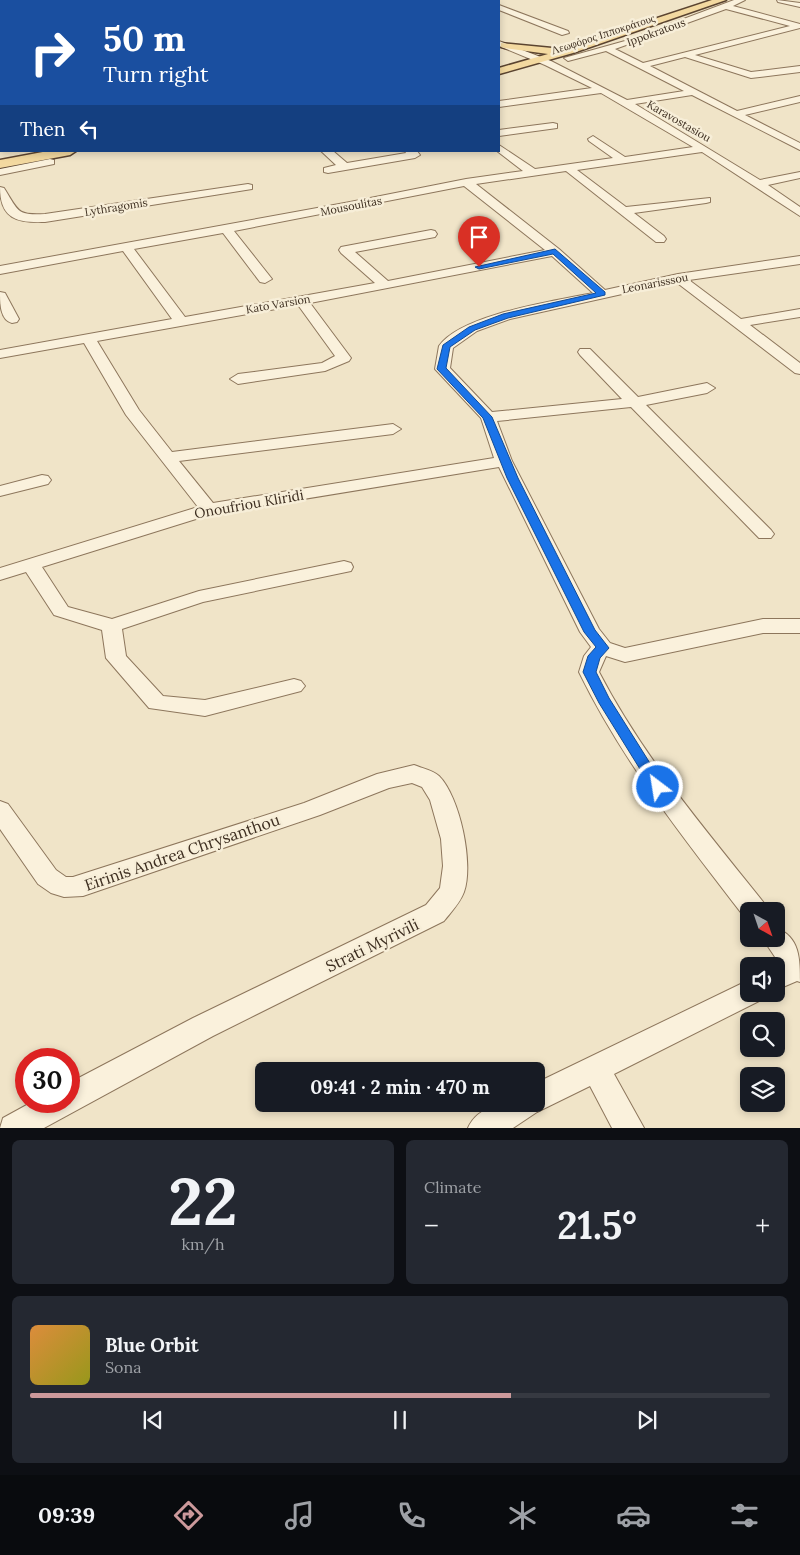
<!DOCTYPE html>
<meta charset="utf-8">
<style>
:root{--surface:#171b24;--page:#242831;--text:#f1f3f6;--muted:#9ea1a6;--line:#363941;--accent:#cc999b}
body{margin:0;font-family:Lora,serif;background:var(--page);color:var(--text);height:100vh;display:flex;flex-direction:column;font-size:19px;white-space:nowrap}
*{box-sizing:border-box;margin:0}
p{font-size:16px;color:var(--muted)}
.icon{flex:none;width:28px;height:28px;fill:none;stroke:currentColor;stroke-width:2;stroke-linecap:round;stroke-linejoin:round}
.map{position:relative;height:1128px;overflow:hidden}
.side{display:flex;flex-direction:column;gap:12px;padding:12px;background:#0d0f14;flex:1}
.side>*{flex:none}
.banner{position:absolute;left:0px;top:0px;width:500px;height:152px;box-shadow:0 2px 8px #0003;background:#1a4fa0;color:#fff;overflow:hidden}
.needle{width:32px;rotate:140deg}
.tools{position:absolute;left:740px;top:902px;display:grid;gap:10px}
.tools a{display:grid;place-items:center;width:45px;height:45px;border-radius:8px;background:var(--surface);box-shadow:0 2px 8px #0003;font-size:25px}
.speed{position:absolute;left:15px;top:1048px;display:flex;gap:10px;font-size:25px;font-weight:700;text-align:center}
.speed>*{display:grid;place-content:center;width:65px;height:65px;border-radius:50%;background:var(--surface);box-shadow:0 2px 8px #0003;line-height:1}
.speed .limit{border:8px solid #d22;background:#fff;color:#111}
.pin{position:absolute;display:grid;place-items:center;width:42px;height:42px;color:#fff;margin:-51px -21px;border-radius:50% 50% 50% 0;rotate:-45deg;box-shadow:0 0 5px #0007}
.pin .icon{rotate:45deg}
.me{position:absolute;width:55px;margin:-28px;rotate:329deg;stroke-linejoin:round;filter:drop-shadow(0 0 4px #0008)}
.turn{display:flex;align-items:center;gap:18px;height:105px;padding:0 20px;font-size:22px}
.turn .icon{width:65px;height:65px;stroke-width:2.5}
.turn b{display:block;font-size:35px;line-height:42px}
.then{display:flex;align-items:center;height:48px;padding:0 20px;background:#0003;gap:10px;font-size:19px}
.big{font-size:38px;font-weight:800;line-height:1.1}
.side .widget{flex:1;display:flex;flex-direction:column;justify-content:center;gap:8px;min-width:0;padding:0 18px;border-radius:8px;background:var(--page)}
.side .dial{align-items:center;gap:0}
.dial b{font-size:65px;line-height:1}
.song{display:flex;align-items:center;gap:15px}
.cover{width:60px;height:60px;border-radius:8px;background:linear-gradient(135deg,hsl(30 70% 55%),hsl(60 70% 35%))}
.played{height:5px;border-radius:2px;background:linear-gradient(90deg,var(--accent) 65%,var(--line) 65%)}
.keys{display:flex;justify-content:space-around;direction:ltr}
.heat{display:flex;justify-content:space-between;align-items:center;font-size:28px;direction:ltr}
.side .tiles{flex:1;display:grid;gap:12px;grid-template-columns:1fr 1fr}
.widget:last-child{grid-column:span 2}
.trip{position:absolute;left:255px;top:1062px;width:290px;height:50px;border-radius:8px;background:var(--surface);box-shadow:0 2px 8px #0003;font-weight:800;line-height:50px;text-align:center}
.tabs{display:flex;height:80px;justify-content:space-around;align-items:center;background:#090b0e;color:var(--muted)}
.tabs .icon{width:35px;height:35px}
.tabs .active{color:var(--accent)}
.tabs b{font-size:22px;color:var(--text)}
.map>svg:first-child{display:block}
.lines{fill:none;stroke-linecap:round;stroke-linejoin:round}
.minor-casing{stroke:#8d765c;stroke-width:2}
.major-casing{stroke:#5b4430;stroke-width:3}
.minor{fill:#faf1dc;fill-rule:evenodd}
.major{fill:#f3d9a0;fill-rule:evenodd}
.route{fill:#1a73e8;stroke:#114b97}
.labels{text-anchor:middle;stroke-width:5;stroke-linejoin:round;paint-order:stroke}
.far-street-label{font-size:11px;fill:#3d2e20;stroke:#f7eed8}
.street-label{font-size:14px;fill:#3d2e20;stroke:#f7eed8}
.near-street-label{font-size:16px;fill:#3d2e20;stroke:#f7eed8}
</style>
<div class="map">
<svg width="800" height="1128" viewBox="0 0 800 1128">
<rect width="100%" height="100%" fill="#f0e4c8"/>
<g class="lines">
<!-- minor casing -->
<g class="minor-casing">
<g id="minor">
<rect x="80" y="0" width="8" height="1"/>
<path d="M166,0H174L175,1H167Z"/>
<path d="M734,0H745L733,6L800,24V28L695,55L751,72L800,66V72L751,78L685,57L650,66L737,111L800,96V102L745,115L800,143V150L692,95L635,104L760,180L800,172V178L768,185L800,207V216L702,152L577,170L626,207L710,198V202L706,203L634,213L664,236L666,239L664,242H656L566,171L476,184L559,249L605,290L678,274L800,256V264L689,280L741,319L800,309V317L750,325L800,363V374L795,373L676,282L510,319L477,331L453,348L450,368L492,412L622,399L580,355L578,352L580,349H590L638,397L707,383L715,388L707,393L646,405L771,530L774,534L771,538H759L631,407L497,421L512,461L599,629L610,643L625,648L763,619H800V633H763L625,662L606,656L599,672C643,757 705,829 764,903L768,911H749V920L746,919C685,840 623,762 579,672L584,656L591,647L580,632L499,467L212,514L42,567L68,607L112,619L199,591L344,561L351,563L353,567L351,571L203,602L122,629L126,656L163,696L205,700L294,679L301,681L305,686L301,691L205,716L149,708L106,658L102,630L54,615L26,572L0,580V568L198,507L126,415L84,343L0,358V350L172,319L123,251L0,274V266L350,202L466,179L523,171L497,151H499V145L535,169L613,158L589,141L588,139L593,136L625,157L693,147L601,93L499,107V101L592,88L545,65L499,46V41L551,61L627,100L684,91L606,51L568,61L564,58L625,41ZM726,9L790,26L643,63L615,49ZM464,186L545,250L388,281L355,252L435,237L437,234L435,231L431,230L341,247L339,250L341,253L375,283L185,317L134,249L223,233L260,282L265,283L272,279L234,231ZM552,256L593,293C555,301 462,314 439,346L435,369L481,418L494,458L213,503L179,461L393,434L401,429L393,424L172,452L139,410L97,341L298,305L335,356L322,363L238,374L230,379L238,384L325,371L349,361L351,358L310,303Z"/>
<path d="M777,0L800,3V7L778,2Z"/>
<path d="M499,5L568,31L569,33L562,35L499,10Z"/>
<rect x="0" y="9" width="1" height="4"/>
<path d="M0,35L1,36V41H0Z"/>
<rect x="0" y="49" width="1" height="6"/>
<rect x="0" y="103" width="1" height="6"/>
<path d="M553,123L557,124V128L499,136V130Z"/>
<path d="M321,151H333L347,163L406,153L405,151H417L420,155L415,158L328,173L324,172V168L336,165Z"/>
<path d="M50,159L54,160V164L0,175V169Z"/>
<path d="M248,184L252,185V189L45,222C17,223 0,219 0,187L4,188C18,210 16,216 45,214Z"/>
<path d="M0,292L5,293L19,319L17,322L12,323C0,320 0,303 0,292Z"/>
<path d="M42,475L48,476L51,480L48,484L0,496V486Z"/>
<path d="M414,765C421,768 433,770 439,776C460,797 474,864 464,892C460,903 451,912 444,921L213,1036L44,1128H0L3,1118L34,1101H69V1083L193,1018L426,905L440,888L443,866L441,839L430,800L422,787L412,783L389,788L320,815L83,896L64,897L51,893L38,884L0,829V801L8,804L56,870L66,877H73L304,803L377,774Z"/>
<path d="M776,928C800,937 800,959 800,982L797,981L776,990V966H773L779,963L763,939H776Z"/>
<path d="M749,980V994H762L759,1001L614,1074L644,1128H612L590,1086L537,1112L513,1128H468C480,1101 512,1104 536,1104V1083Z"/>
</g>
</g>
<!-- major casing -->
<g class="major-casing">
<g id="major">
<path d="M712,0H726L573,53L499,74V68L548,54L505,48L501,47V43L552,48L557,51Z"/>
<path d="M48,151H76L70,155L0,168V160Z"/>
</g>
</g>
<!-- minor -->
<use href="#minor" class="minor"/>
<!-- major -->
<use href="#major" class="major"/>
</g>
<!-- route -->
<path class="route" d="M555,249L605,292V295L508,318L475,330L450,347L446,368L492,417L518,478L595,630L609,648L600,658L596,672L609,698L665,787L663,790H653L599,703L583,672L588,656L596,647L584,632L507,478L483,418L437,369L443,345L469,327L503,314L596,293L553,254L479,269L475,267Z"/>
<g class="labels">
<!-- far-street labels -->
<g class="far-street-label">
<text transform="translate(656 32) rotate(-20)" y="4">Ippokratous</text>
<text transform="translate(603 34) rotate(-18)" y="4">Λεωφόρος Ιπποκράτους</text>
<text transform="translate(679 121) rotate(30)" y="4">Karavostasiou</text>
<text transform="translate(351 206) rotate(-11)" y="4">Mousoulitas</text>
<text transform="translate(116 207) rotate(-9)" y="4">Lythragomis</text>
<text transform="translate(655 283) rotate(-11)" y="4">Leonarisssou</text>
<text transform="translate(278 304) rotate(-10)" y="4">Kato Varsion</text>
</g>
<!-- street labels -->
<g class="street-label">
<text transform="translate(249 504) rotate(-10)" y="5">Onoufriou Kliridi</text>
</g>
<!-- near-street labels -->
<g class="near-street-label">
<text transform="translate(182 852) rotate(-19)" y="6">Eirinis Andrea Chrysanthou</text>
<text transform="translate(372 945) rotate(-26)" y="6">Strati Myrivili</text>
</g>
</g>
</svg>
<div class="tools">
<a><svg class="needle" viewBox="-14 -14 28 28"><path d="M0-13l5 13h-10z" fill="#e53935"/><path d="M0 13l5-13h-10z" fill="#9ea1a6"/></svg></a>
<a><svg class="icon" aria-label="sound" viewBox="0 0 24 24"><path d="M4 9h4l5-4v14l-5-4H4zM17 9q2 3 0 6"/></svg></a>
<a><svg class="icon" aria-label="search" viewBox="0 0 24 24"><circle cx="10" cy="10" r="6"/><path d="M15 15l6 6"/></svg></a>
<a><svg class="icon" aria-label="layers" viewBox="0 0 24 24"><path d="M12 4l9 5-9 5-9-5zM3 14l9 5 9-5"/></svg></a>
</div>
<div class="speed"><div class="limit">30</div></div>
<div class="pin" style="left:479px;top:267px;background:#d93025"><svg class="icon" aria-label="arrive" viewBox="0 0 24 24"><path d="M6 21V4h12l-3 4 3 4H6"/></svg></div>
<svg class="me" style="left:658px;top:787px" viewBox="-20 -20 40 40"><circle r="17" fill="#1a73e8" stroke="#fff" stroke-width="3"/><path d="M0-11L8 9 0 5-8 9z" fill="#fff"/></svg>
<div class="trip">09:41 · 2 min · 470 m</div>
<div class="banner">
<div class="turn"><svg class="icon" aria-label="right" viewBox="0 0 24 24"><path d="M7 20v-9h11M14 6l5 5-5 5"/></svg><div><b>50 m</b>Turn right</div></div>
<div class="then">Then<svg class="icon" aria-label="left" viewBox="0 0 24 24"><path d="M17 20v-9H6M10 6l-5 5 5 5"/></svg></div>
</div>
</div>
<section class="side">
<div class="tiles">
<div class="widget dial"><b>22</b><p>km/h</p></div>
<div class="widget"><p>Climate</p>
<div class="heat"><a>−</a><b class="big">21.5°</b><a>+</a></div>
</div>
<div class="widget">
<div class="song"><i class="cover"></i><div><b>Blue Orbit</b><p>Sona</p></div></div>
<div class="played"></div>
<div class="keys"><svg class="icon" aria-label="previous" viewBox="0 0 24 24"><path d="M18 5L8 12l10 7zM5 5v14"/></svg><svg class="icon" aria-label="pause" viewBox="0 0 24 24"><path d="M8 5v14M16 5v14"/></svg><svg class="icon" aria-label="next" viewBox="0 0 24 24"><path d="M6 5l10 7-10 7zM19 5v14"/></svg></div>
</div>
</div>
</section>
<nav class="tabs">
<b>09:39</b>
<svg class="icon active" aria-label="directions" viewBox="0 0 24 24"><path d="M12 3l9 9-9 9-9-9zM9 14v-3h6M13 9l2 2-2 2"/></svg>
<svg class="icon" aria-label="music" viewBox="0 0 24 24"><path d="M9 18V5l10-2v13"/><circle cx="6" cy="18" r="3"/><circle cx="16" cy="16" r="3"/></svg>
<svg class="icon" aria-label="phone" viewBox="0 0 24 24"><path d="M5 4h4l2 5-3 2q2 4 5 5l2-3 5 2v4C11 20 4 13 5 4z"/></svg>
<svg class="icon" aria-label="climate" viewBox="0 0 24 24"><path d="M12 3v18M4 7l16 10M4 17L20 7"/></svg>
<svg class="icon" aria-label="car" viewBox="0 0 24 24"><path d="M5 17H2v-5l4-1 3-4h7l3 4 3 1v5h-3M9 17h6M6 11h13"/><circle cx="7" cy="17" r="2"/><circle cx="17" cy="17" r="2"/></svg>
<svg class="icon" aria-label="filters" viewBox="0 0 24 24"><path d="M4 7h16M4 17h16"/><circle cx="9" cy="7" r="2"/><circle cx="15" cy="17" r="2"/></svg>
</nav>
